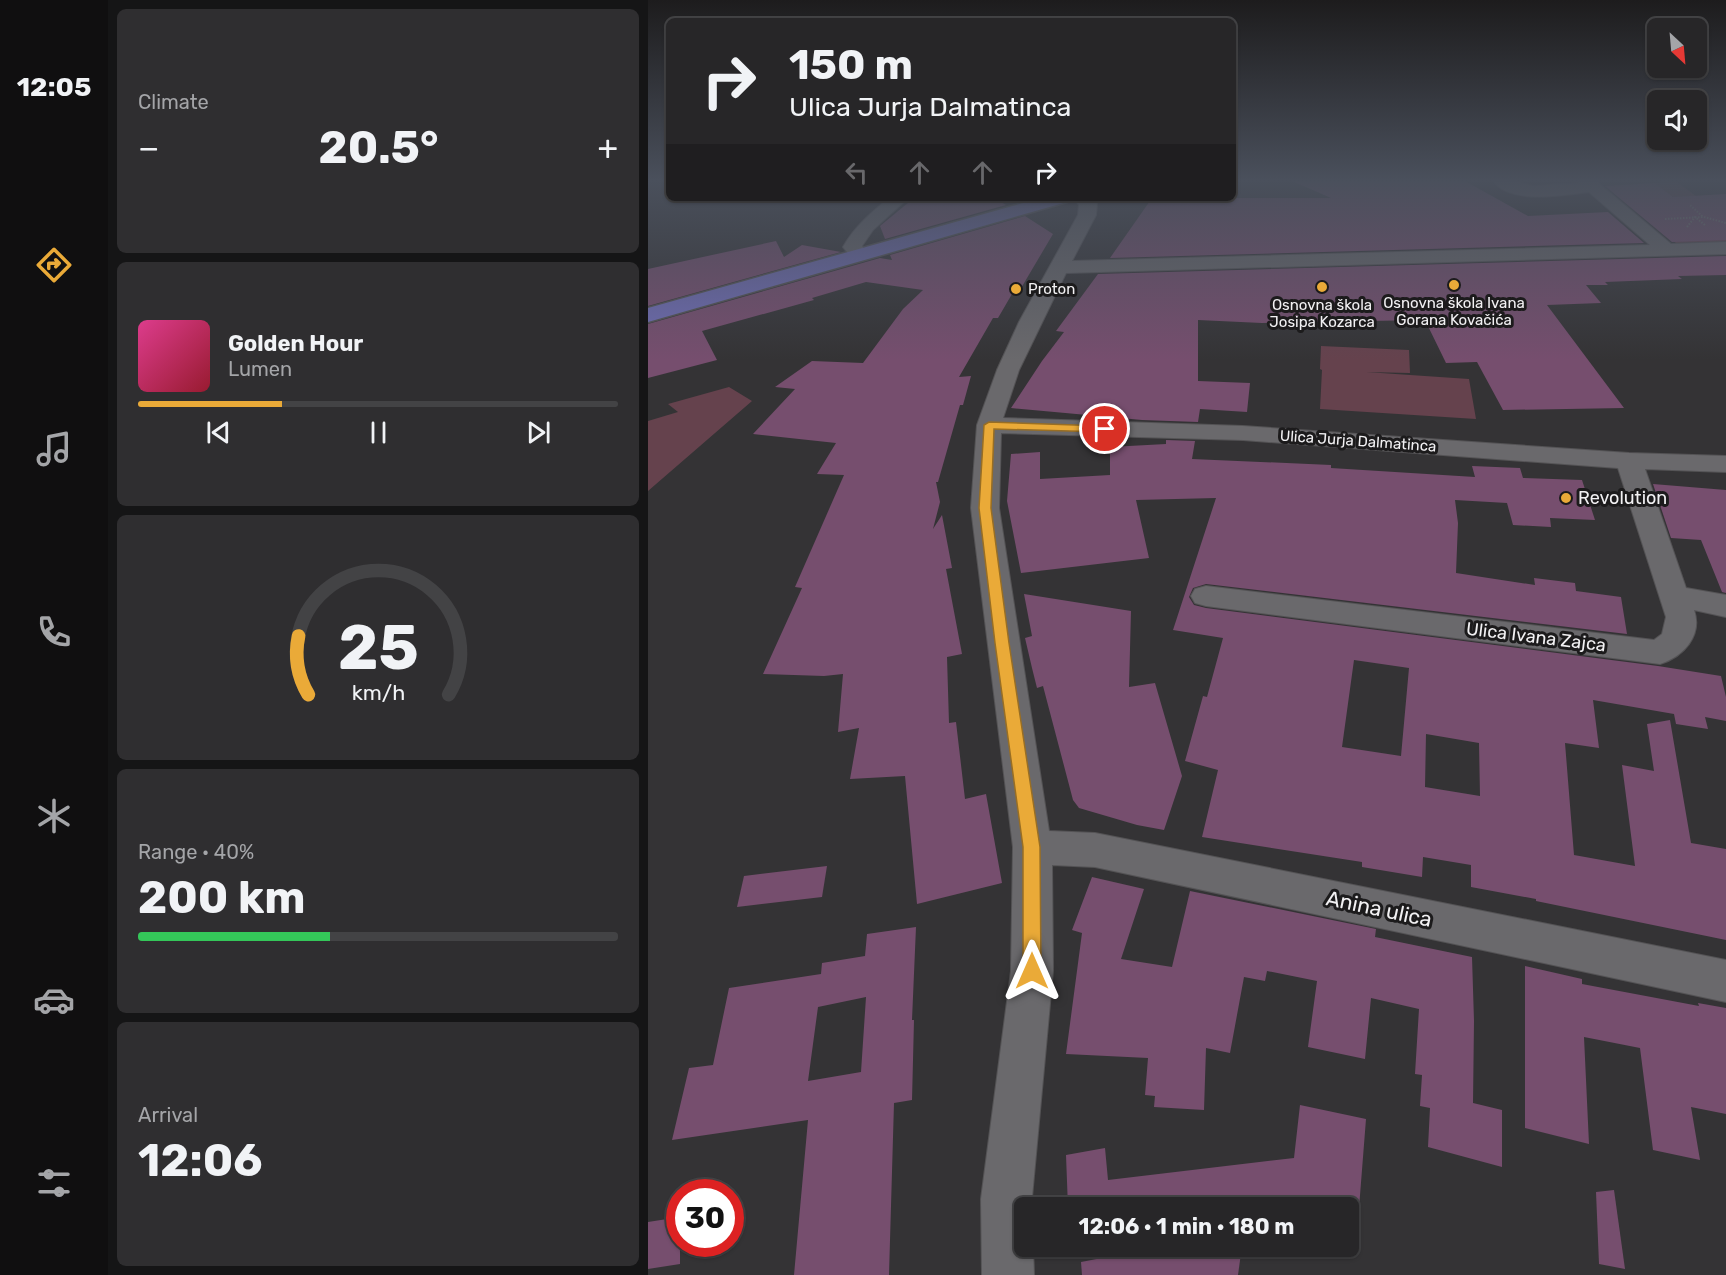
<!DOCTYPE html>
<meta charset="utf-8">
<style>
:root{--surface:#272628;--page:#2f2e30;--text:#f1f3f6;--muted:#a4a5a8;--line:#434345;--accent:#eaaa38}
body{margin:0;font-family:Rubik,sans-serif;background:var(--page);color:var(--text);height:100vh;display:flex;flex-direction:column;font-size:22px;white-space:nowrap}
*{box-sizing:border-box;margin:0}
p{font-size:20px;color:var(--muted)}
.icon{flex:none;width:33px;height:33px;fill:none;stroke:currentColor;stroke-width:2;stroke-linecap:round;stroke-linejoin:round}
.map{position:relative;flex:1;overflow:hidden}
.drawer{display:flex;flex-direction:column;gap:9px;padding:9px;background:#151516;width:540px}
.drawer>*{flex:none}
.hud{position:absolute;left:18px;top:18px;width:570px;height:183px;border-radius:9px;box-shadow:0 2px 4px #0004,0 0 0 2px var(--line);background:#272628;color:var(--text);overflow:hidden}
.needle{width:39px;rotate:154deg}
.fabs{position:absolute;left:999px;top:18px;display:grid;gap:12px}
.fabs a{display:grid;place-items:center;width:60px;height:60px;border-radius:9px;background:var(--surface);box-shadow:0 2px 4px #0004,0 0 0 2px var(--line);font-size:30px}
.speed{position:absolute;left:18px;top:1179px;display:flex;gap:12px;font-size:30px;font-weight:700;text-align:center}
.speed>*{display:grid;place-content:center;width:78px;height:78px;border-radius:50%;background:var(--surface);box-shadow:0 2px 4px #0004,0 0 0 2px var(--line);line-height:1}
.speed .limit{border:9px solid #d22;background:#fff;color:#111}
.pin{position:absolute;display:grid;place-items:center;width:51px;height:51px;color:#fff;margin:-26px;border:3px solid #fff;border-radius:50%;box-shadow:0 2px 6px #0007}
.me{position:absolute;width:66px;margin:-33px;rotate:0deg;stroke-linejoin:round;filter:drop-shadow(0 0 4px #0008)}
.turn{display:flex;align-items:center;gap:21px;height:126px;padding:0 24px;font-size:27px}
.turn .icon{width:78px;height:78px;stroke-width:2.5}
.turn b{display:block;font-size:42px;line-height:51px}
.lanes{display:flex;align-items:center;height:57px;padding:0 24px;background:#0003;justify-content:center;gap:30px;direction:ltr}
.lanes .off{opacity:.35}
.big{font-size:45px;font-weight:700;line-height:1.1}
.drawer .card{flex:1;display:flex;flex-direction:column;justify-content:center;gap:9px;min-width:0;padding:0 21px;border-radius:9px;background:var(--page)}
.drawer .dial{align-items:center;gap:0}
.dial svg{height:156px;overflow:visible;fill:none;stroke:var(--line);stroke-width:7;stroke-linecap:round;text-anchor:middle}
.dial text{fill:var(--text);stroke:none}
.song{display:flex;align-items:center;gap:18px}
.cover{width:72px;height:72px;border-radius:9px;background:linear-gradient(135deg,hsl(330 70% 55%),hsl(350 70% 35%))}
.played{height:6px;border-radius:3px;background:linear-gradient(90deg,var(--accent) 30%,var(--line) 30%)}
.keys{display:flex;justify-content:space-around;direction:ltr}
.heat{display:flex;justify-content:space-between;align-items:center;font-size:33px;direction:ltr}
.charge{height:9px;border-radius:4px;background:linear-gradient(90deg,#34c759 40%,var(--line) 0)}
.trip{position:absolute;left:366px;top:1197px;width:345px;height:60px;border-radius:9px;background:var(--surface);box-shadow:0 2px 4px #0004,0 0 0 2px var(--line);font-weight:700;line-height:60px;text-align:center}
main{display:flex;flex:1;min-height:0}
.tab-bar{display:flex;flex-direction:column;width:108px;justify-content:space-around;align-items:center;background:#100f10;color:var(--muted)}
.tab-bar .icon{width:42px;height:42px}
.tab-bar .on{color:var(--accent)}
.tab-bar b{font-size:27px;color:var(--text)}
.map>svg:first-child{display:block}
.green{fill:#65424d}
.building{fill:#764e6e;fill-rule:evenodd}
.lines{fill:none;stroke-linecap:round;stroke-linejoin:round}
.minor-casing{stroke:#545355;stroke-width:2}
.major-casing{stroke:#545355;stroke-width:3}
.path{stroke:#7c7b7d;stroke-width:2;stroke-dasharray:1.5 1.5;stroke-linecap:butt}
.minor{fill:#6a696c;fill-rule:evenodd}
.major{fill:#6f6cb3;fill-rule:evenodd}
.route{fill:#eaaa38;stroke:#986e24;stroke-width:1.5}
.poi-dot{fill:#eaaa38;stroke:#1c1b1c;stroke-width:2}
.labels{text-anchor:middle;stroke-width:6;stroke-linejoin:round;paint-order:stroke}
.far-poi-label{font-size:15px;fill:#f2f1f3;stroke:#1c1b1c}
.far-street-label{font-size:15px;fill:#f2f1f3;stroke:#1c1b1c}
.poi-label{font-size:18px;fill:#f2f1f3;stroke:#1c1b1c;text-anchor:start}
.street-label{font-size:18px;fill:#f2f1f3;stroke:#1c1b1c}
.near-street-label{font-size:21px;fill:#f2f1f3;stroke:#1c1b1c}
</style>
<main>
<nav class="tab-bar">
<b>12:05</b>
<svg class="icon on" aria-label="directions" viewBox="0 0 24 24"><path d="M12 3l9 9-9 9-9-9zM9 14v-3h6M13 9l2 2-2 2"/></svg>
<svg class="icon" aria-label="music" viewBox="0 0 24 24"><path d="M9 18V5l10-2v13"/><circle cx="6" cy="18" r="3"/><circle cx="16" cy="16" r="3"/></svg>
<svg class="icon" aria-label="phone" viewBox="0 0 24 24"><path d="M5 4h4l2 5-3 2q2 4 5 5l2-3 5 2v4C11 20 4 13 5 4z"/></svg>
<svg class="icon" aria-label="climate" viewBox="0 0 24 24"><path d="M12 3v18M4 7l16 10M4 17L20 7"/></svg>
<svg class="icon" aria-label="car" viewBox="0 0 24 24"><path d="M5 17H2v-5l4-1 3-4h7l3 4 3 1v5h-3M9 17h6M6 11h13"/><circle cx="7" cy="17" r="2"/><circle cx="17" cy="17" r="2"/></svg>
<svg class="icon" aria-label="filters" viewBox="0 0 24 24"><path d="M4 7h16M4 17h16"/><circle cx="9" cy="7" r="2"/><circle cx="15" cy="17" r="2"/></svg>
</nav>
<section class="drawer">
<div class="card"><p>Climate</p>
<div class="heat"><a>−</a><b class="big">20.5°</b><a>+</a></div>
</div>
<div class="card">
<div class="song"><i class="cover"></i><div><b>Golden Hour</b><p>Lumen</p></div></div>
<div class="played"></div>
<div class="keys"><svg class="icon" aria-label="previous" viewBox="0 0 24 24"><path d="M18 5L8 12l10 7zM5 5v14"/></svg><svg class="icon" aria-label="pause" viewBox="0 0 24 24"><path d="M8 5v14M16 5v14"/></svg><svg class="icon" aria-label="next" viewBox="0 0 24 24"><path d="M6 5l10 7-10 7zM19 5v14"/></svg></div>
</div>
<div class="card dial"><svg viewBox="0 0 100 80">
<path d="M14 69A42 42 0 1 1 86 69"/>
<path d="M14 69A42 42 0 0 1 9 39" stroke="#eaaa38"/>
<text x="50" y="56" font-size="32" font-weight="700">25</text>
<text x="50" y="72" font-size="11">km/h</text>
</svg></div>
<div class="card"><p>Range · 40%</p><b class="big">200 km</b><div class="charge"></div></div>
<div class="card"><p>Arrival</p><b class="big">12:06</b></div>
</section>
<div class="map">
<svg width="1078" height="1275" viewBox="0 0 1078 1275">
<rect width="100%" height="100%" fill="#343335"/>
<!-- green -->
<g class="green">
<path d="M1029,182L1060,205L1078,211V242L1028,243L1000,221L1048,215L1007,183Z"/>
<path d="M673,346L761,350L762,373L718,372L821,379L828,419L672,409L674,370L672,369Z"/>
<path d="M81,387L104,401L0,491V421L30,412L20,404Z"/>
</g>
<!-- building -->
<g class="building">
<path d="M644,181H817L880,216L960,212L996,243L462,258L504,198H683Z"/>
<path d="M1007,183L1025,197L1078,194V240L1024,242L957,186Z"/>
<path d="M266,198H346L358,205L237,239L232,226Z"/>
<path d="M377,216L405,234L369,295L364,294L350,318H345L311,377L323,376L315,405H312L290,482H288L292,502L285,529L294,515L304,568L298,569L314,654L299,657L301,723L308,722L317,799L338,794L354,883L269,904L257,776L202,779L211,728L190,732L195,674L176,676L115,674L154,588L147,587L196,475L169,474L188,443L105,434L147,389L127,387L164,361L215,363L255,309L275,290L218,282L164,298L166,300L54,331L69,360L0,378V324L232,258L244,260L242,255Z"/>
<path d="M128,241L136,257L154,245L193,252L0,306V269Z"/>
<path d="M1078,256V275L1030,276L1034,279L957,282L960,285H938L953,303L899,305L976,408L855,410L829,362L798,363L777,320L614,323L550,320V381L602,383L599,412L552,409L550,422L494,420L363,408L394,361L416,332L408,331L450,274Z"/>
<path d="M518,440L547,441L544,459L683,465V468L827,477L824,466L872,468L875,478L934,480L947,520L902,518L903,527L865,525L859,503L807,500L810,523L808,573L887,585L886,578L927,583L928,591L973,597L979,634L558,584L545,588L541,597L546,605L558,608L1010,666L1073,676L1078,697V721L1057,717L1060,729L1028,724L1026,714L945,700L951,748L917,743L926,855L987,866L974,765L1006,771L999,724L1022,720L1043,843L1078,849V940L888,901V899L823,887V865L775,857L774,877L714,867V862L554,837L570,770L537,761L555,696L559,697L575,638L525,630L568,498L488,500L501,558L373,573L359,501L363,454L392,452V479L462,475V447L518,444ZM706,660L761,668L753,756L694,747ZM778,734L831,743L832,796L777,787Z"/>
<path d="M1005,484L1078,490V593L1074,592L1053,540L1023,538Z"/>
<path d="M376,594L483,611L481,687L507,683L534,776L516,830L489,825L431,808L425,800L395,686L389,688L384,668L377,638L384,636Z"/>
<path d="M179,866L174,897L89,907L96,876Z"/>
<path d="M444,877L496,889L473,959L524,967L542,891L728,929L727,937L824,957L826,1021L825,1103L854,1110V1167L780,1147L782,1108L772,1106L774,1075L767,1074L771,1009L723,998L717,1059L660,1047L669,981L619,971L617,981L596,977L582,1053L558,1048L556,1110L506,1107L507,1096L497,1095L500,1058L418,1054L434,933L424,930Z"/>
<path d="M268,927L264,1020H266L264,1100L246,1103L241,1275H146L160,1120L24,1140L41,1068L65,1065L81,988L173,974L174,963L217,956L219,934ZM218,997L213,1072L160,1081L170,1007Z"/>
<path d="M877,966L934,979V984L1051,1006L1050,1003L1078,1008V1114L1043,1107L1052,1160L1005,1150L992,1048L936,1037L941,1144L877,1128Z"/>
<path d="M652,1105L718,1119L711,1208H420L418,1155L457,1148L460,1180L646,1158Z"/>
<path d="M966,1190L977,1269L951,1264L948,1192Z"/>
<path d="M32,1217V1264L0,1269V1222Z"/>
<path d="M516,1246H594L590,1275H434L433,1262Z"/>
</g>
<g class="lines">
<!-- minor casing -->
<g class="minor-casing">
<g id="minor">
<path d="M845,181H865L885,186L931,183L930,181H948L1023,244L1078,242V254L418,273L371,370L355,418L595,426L981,453L1078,456V472L997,469L1038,588L1078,595V617L1046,610C1055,636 1035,657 1012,664L558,606L547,603L543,596L547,589L558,586L1006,640L1014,634L1018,617L970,468L595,440L353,433L351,508L401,831L447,833L1078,960V1002L447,867L404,865L405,971L383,1208H376V1246H385L386,1275H334L333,1199L363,971L365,847L323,508L329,425L349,370L371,322L430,215L431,205L426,198H444L449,204L448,215L424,261L1002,245L941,192C915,195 863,205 845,181Z"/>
<path d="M241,198H260L225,230L214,246L220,254L218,258H204L195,247C207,226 223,213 241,198Z"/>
</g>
</g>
<!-- major casing -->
<g class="major-casing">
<path id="major" d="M393,198H422L419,202L0,322V308Z"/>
</g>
<!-- path -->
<g class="path">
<path d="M1056,217L1078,223"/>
<path d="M1017,219L1055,217L1042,205"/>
<path d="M1039,227L1047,217L1057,225"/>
</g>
<!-- minor -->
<use href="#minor" class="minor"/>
<!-- major -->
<use href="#major" class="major"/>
</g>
<!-- sky -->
<linearGradient id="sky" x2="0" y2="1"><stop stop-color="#1d1c1d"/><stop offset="0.5" stop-color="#4a505c"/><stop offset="1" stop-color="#4a505c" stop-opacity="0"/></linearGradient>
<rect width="1078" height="360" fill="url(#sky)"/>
<!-- route -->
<path class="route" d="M341,422L457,426L462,429L457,432L346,429L343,508L361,643L392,847L393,971L391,977L384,980L377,977L375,971V847L347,643L331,508L336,425Z"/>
<!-- markers -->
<g class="poi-dot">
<circle cx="806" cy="285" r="6"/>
<circle cx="674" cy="287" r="6"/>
<circle cx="368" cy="289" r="6"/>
<circle cx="918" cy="498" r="6"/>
</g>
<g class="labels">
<!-- far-poi labels -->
<g class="far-poi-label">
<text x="380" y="294" text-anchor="start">Proton</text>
<text x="806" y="308">Osnovna škola Ivana<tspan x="806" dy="17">Gorana Kovačića</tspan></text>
<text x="674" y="310">Osnovna škola<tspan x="674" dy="17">Josipa Kozarca</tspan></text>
</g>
<!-- far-street labels -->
<g class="far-street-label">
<text transform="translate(710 441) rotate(4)" y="5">Ulica Jurja Dalmatinca</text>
</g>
<!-- poi labels -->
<g class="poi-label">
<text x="930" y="504">Revolution</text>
</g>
<!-- street labels -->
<g class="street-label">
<text transform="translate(888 637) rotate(7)" y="6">Ulica Ivana Zajca</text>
</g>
<!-- near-street labels -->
<g class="near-street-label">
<text transform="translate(731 909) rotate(12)" y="7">Anina ulica</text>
</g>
</g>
</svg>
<div class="fabs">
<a><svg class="needle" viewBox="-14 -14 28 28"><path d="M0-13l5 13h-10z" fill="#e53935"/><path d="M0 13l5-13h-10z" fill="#a4a5a8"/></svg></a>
<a><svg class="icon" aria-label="sound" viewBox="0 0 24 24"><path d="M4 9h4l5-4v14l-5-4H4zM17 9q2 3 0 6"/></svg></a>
</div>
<div class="speed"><div class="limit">30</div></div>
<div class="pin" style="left:457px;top:429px;background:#d93025"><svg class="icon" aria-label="arrive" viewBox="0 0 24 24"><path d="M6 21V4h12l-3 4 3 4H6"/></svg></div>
<svg class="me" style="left:384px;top:971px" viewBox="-20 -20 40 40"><path d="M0-17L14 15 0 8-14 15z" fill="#eaaa38" stroke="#fff" stroke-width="4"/></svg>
<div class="trip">12:06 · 1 min · 180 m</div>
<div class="hud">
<div class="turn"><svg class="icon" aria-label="right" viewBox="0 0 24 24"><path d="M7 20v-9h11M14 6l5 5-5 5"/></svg><div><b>150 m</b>Ulica Jurja Dalmatinca</div></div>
<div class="lanes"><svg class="icon off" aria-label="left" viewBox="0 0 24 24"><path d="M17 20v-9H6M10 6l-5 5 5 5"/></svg><svg class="icon off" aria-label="ahead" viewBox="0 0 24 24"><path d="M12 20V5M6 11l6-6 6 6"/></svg><svg class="icon off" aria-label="ahead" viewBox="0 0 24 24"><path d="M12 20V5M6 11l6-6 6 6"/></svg><svg class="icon" aria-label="right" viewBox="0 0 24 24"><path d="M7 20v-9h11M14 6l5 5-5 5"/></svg></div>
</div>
</div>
</main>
